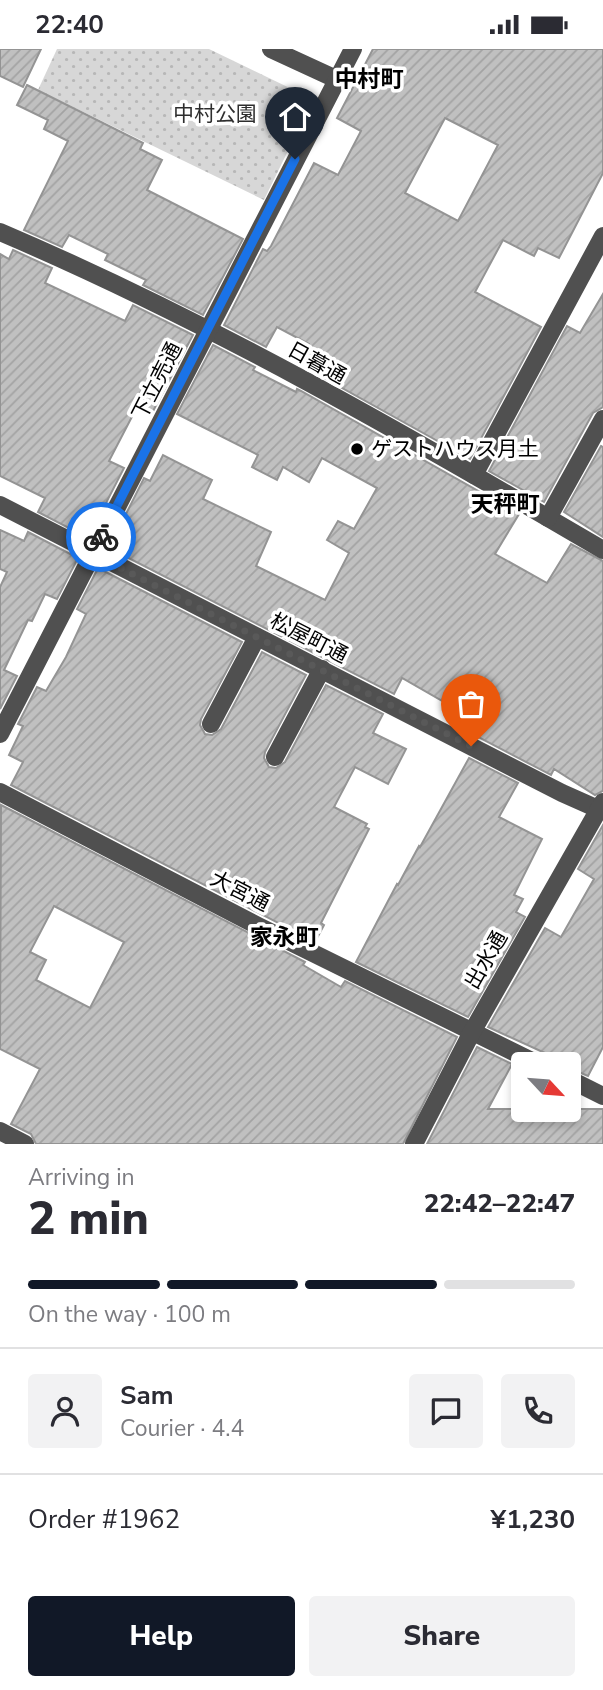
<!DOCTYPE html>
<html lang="en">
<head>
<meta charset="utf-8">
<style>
  body { margin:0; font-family:"Nunito Sans","Noto Sans JP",sans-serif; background:#f2f2f3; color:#2b2b33; height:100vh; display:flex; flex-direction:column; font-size:26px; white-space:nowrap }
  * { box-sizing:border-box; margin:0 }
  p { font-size:23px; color:#7c7c81 }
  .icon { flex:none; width:38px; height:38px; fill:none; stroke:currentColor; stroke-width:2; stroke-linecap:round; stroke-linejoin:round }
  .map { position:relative; height:1095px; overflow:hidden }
  .sheet { display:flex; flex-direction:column; background:#fff; flex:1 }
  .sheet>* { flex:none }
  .needle { width:46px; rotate:116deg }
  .buttons { position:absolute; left:511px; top:1003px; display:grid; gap:14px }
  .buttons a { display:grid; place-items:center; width:70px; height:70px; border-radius:7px; background:#fff; box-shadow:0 4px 10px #0003; font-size:35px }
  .pin { position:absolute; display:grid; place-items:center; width:60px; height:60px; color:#fff; margin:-72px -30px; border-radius:50% 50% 50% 0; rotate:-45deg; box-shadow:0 0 7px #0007 }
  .pin .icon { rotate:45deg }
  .courier { position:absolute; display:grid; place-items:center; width:70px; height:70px; margin:-35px; border:5px solid #1a73e8; border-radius:50%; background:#fff; color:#222; box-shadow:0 2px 9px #0007 }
  .head em { font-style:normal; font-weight:800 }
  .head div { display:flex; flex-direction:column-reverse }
  .head { display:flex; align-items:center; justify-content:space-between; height:119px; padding:0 28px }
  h1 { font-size:46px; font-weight:800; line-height:52px }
  .bar { display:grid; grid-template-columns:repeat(4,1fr); gap:10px 7px; align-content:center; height:84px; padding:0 28px }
  .bar i { height:9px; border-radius:5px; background:#e1e1e2 }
  .bar .current { background:#111827 }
  .bar p { grid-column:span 4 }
  .line { display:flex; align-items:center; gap:18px; padding:0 28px; border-top:2px solid #e1e1e2 }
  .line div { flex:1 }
  .round { display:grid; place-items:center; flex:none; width:74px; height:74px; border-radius:7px; background:#f2f2f3 }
  .action { display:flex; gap:14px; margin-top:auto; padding:14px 28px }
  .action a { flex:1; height:80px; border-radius:7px; background:#111827; color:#fff; font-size:28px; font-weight:800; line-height:80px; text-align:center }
  .action a+a { background:#f2f2f3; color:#2b2b33 }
  .status { display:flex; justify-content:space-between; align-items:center; height:49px; padding:0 35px; background:#fff; direction:ltr }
  .status svg { height:19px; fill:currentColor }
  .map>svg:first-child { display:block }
</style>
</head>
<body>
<div class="status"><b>22:40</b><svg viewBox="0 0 49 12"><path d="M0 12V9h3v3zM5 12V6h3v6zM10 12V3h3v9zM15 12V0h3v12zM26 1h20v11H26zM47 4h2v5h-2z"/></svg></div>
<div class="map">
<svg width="603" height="1095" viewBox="0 0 603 1095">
  <defs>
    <pattern id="green-dots" width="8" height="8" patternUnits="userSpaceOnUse" patternTransform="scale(1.75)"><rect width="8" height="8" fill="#d7d7d7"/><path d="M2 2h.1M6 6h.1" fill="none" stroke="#b7b7b7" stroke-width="1.8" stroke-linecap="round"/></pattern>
    <pattern id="building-hatch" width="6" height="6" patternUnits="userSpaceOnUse" patternTransform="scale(1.75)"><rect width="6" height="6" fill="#c0c0c0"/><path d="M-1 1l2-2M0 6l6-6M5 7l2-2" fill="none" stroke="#a3a3a3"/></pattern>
  </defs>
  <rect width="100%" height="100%" fill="#fff"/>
  <polygon fill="url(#green-dots)" points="57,0 209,0 298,43 305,67 264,151 38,41"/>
  <g fill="url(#building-hatch)" stroke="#949494" stroke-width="2" fill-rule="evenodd">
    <polygon points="0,0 41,0 23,38 0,27"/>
    <path d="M373,0h230v124l-44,85 -21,-10 -4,8 -31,-16 -28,52 66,35 -71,132 -162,-90 4,-7 -3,-18 -32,-17 -11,20 -42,-22 39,-76 4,2 4,-5 43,-83 24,12 23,-44 -24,-13zM445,69l53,27 -40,76 -53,-28z"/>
    <polygon points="27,36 143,94 140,100 162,111 147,141 243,190 203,266 143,236 146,231 105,211 108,205 69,186 62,198 24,181 68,92 44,80 48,71 17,56"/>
    <polygon points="13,201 52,219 45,234 125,272 133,256 193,286 151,366 137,358 109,412 124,419 88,489 38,463 45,449 0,427 0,205 9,210"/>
    <polygon points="603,245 603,358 593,364 544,453 489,422 567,277 580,284"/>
    <polygon points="213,296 255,318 253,321 296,343 297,340 301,342 519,465 495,505 547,534 571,495 603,512 603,742 595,746 554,720 551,726 478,688 481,684 452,668 456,660 402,629 394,645 109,499 144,429 150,432 163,406 212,431 203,450 271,483 256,517 325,551 349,504 327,491 338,472 354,480 377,439 322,409 309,433 283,418 277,431 252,418 258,406 177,365"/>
    <polygon points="601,397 603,398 603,488 564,463"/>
    <polygon points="0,481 24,492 28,483 78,509 57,550 45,545 32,572 28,571 4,621 17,627 0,660 0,538 7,523 0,520"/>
    <polygon points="98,519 242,593 201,670 200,676 205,685 212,686 221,680 262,603 306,626 265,703 264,709 269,718 276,719 285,713 326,636 383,665 373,684 406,700 388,735 355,718 334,758 367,775 365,778 369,780 321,874 324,876 315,893 11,736 23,713 9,706 23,677 18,675 37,638 46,642 66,608 86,565 77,560"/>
    <polygon points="469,709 518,734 499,768 542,790 514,846 523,850 516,863 525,868 468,968 356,913 397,835 398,836 419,797 420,798"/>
    <path d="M1,756l304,157 -2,3 38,22 4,-6 112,56 -54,107h-367l-5,-10 -20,-10 29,-55 -40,-20zM54,857l70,36 -34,66 -54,-28 10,-20 -16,-8z"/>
    <polygon points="603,776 603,998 588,1027 569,1019 569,1015 488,978 545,879 561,888 594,830 578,820"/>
    <polygon points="477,998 512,1015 488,1060 603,1060 603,1095 427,1095"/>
  </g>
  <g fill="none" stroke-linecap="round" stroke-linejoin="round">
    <g stroke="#505050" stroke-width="18">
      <polyline points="271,0 336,30"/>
      <path d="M0,183c209,89 407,203 603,318"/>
      <polyline points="474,426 603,187"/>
      <polyline points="0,456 562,744 598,760"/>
      <polyline points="548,469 603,370"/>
      <polyline points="211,675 257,588"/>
      <polyline points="0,685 353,0"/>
      <polyline points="275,708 322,620"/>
      <polyline points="0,743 258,877 538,1015"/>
      <polyline points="569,1030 603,1047"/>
      <polyline points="0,1082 25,1095"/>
      <polyline points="414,1095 472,983 603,753"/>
    </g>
  </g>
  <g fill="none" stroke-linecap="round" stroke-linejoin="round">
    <polyline stroke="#595959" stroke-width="7" stroke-dasharray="0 12.6" points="101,488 93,505 471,697"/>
    <polyline stroke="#1a73e8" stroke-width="9" points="101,488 295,110"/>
  </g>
  <circle fill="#000" stroke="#fff" stroke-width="2.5" cx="357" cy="400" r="7"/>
  <g text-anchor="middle" stroke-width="7" stroke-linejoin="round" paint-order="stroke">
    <g font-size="21" fill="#2e2e2e" stroke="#fff">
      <text x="215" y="72">中村公園</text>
    </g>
    <g font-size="21" fill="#000" stroke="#fff">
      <text transform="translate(317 314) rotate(29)" y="7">日暮通</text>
      <text transform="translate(157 332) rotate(-63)" y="7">下立売通</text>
      <text transform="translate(309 589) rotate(27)" y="7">松屋町通</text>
      <text transform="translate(240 842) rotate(27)" y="7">大宮通</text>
      <text transform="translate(486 911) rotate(-60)" y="7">出水通</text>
    </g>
    <g font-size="21" fill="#000" stroke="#fff" text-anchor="start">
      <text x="371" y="407">ゲストハウス月土</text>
    </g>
    <g font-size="23" font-weight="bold" fill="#000" stroke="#fff">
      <text x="369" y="38">中村町</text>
      <text x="505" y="463">天秤町</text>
      <text x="284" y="896">家永町</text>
    </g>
  </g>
</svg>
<div class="buttons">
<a><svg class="needle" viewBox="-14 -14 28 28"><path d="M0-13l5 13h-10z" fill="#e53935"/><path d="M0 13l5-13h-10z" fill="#7c7c81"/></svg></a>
</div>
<div class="pin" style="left:471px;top:697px;background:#ea580c"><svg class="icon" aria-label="bag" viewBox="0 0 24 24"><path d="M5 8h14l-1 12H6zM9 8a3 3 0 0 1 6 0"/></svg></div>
<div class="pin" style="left:295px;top:110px;background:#1f2937"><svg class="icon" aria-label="home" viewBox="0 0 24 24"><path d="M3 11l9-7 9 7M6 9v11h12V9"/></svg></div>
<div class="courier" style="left:101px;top:488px"><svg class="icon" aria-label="bike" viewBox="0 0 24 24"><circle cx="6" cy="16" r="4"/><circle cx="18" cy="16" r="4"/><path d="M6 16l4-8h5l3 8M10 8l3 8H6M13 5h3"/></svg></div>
</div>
<section class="sheet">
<div class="head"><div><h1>2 min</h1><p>Arriving in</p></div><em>22:42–22:47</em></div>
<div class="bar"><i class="current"></i><i class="current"></i><i class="current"></i><i></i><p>On the way · 100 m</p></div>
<div class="line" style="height:126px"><a class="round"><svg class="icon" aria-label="person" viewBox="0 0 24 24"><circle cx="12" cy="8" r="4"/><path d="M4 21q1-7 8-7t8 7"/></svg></a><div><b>Sam</b><p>Courier · 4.4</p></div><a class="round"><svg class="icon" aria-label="chat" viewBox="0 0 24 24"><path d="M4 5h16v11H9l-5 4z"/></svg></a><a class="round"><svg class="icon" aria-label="phone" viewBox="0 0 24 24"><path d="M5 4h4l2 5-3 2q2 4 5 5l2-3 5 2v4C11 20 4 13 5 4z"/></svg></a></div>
<div class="line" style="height:91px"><div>Order #1962</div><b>¥1,230</b></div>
<div class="action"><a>Help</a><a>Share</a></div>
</section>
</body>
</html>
